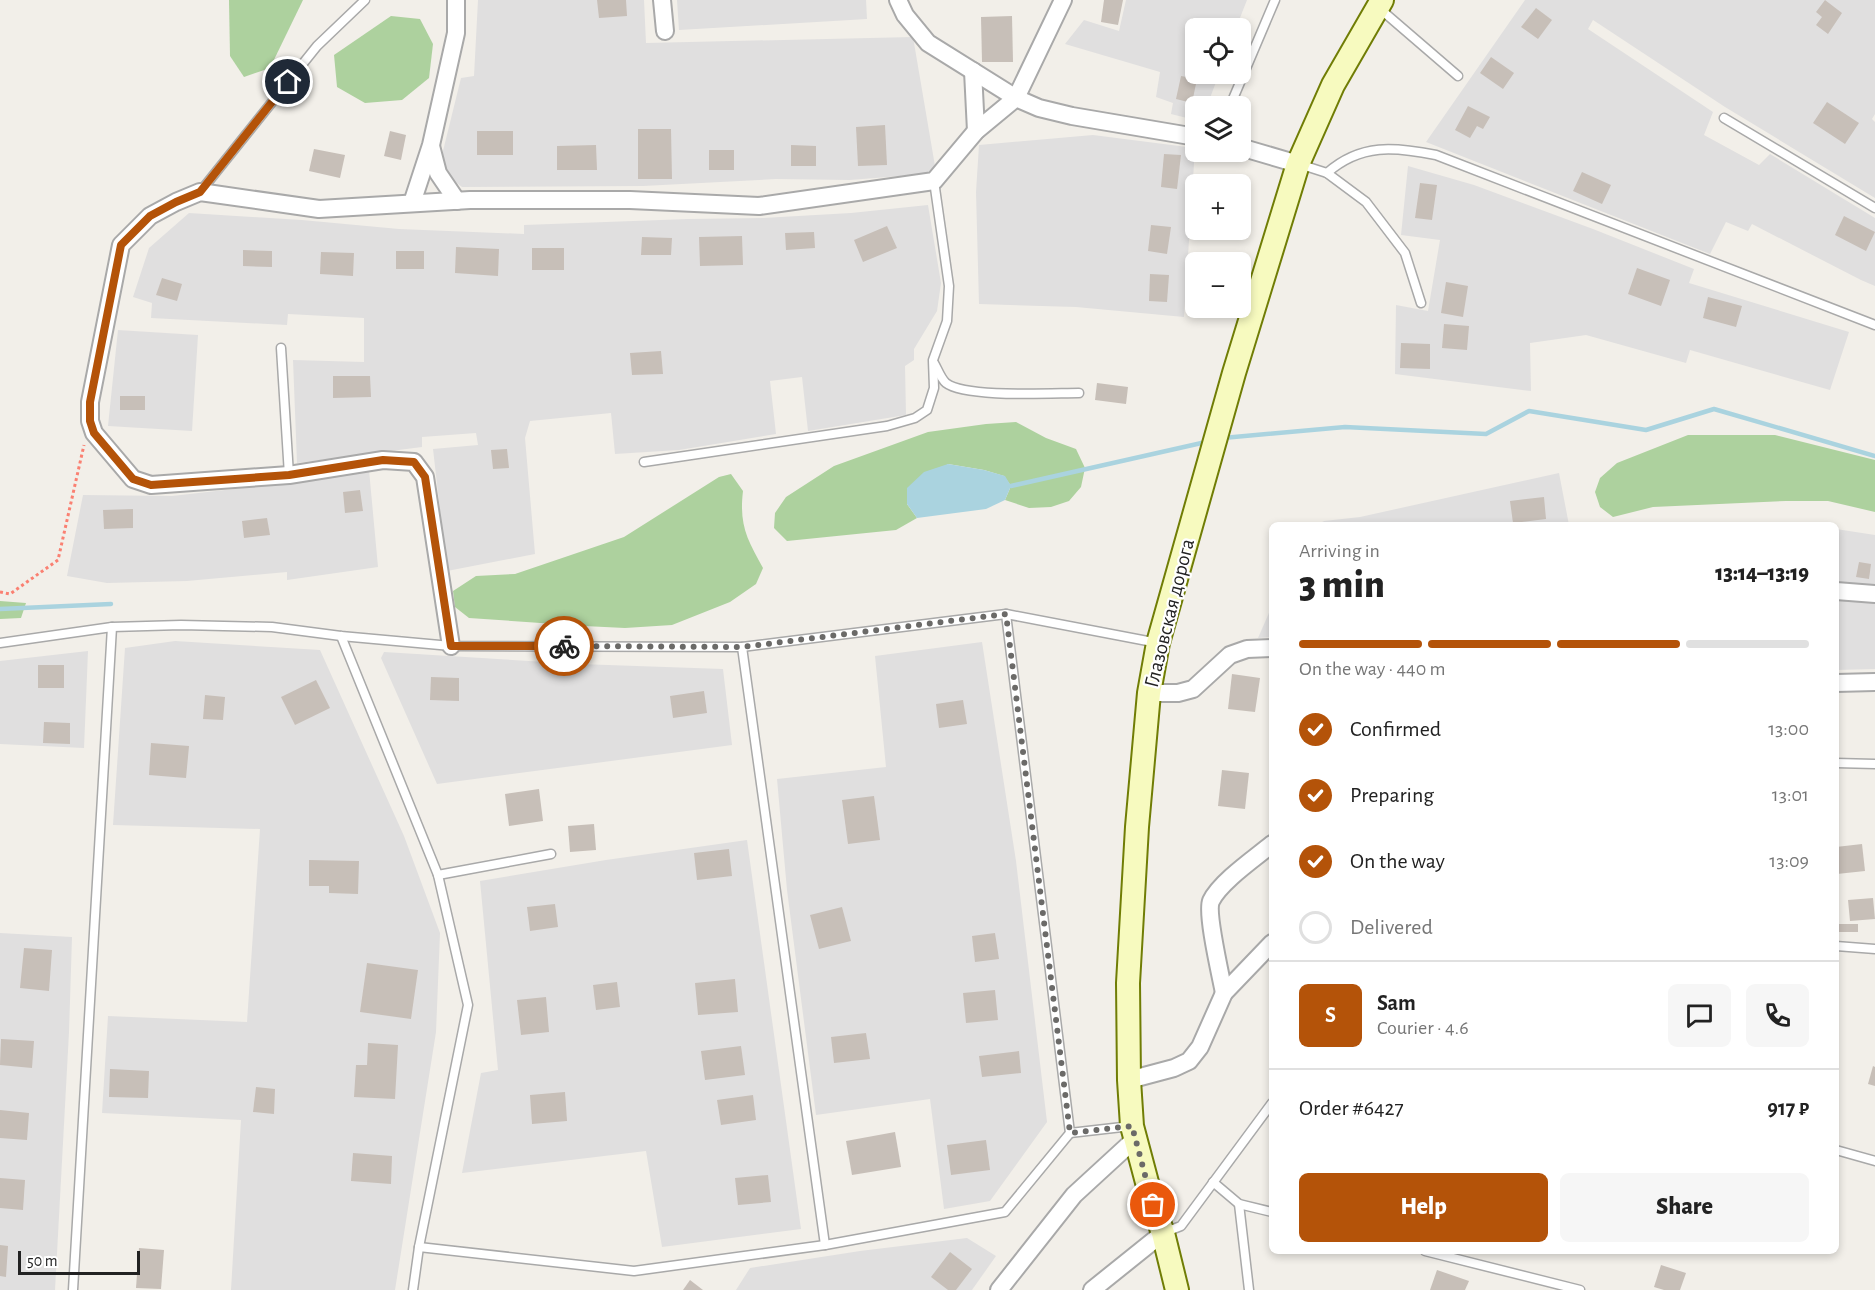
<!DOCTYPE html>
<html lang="en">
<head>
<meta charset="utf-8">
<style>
  body { margin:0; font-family:"Alegreya Sans",sans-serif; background:#f6f6f6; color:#222; height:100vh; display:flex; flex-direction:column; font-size:22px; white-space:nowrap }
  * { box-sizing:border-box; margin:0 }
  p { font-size:20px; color:#767676 }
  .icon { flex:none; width:33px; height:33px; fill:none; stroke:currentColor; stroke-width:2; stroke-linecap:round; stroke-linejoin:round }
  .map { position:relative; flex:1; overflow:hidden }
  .panel { position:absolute; left:1269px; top:522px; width:570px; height:732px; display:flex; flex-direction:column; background:#fff; border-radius:9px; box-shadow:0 3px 9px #0003 }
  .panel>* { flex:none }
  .tools { position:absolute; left:1185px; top:18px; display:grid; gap:12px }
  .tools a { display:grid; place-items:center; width:66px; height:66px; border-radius:9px; background:#fff; box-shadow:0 3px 9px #0003; font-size:30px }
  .scale { position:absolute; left:18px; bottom:15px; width:122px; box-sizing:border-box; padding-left:6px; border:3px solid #222; border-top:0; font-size:16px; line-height:21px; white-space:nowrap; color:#222; -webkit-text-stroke:4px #fff; paint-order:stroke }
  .pin { position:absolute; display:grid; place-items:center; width:51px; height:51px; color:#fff; margin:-26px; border:3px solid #fff; border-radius:50%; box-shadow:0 2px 6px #0007 }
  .courier { position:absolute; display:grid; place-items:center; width:60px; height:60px; margin:-30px; border:4px solid #b45309; border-radius:50%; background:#fff; color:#222; box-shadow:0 2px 8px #0007 }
  .head em { font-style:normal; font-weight:800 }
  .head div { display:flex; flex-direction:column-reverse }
  .head { display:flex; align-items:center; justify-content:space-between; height:102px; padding:0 30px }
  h1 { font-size:39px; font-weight:800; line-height:45px }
  .bar { display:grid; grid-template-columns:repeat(4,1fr); gap:9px 6px; align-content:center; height:72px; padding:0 30px }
  .bar i { height:8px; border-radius:4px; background:#e0e0e0 }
  .bar .on { background:#b45309 }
  .bar p { grid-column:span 4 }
  .line { display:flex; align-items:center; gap:15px; padding:0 30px; border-top:2px solid #e0e0e0 }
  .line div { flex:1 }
  .round { display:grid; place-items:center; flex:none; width:63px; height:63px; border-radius:9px; background:#f6f6f6 }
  ol { padding:0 30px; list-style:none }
  li { display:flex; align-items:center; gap:18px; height:66px }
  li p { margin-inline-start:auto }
  li .icon { padding:6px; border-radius:50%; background:#b45309; color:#fff; stroke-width:4 }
  li:last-child { color:#767676 }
  li i { width:33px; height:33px; border:3px solid #e0e0e0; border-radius:50% }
  .action { display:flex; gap:12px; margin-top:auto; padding:12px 30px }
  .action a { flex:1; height:69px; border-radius:9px; background:#b45309; color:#fff; font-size:24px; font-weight:800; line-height:69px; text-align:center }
  .action a+a { background:#f6f6f6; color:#222 }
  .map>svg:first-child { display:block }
</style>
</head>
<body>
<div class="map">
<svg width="1875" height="1290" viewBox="0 0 1875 1290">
  <rect width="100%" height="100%" fill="#f2efe9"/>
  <g fill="#e0dfdf">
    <polygon points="478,0 644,0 646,43 913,37 935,166 926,174 850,180 776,179 643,186 462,187 444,173 442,155 461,78 474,76"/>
    <polygon points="677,0 866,0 867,19 679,30"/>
    <polygon points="1126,0 1247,0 1236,28 1196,28 1196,74 1219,74 1207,106 1196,106 1195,120 1171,114 1173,103 1156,97 1160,72 1065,44 1084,20 1119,31"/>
    <polygon points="1525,0 1875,0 1875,114 1872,119 1875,122 1875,198 1725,107 1593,20 1588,29 1713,112 1704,135 1759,165 1770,154 1875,218 1875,286 1861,280 1752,224 1748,231 1726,222 1710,254 1426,142"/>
    <polygon points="1093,135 1195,148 1184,317 1076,307 979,304 976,192 979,145"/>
    <polygon points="1408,166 1474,185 1593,229 1694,269 1689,283 1849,332 1830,390 1690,350 1686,363 1586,335 1530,343 1531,391 1395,374 1396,305 1428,311 1440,240 1401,235"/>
    <polygon points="928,205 941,283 937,311 914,349 914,360 905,366 906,415 808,431 802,377 770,381 776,434 679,450 615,454 611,413 530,421 525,438 535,554 447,571 433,449 478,445 476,433 422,437 422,447 297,463 293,360 364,362 364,318 288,314 287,325 151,318 152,303 133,297 149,248 189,213 302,220 399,229 524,234 524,225 688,219 763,218 851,213"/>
    <polygon points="118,330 198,335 192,431 108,426"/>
    <polygon points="369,470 378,567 287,580 287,572 187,581 107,583 67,576 83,495 172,496 277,484"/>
    <polygon points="1559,473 1569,525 1317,525 1324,521 1360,517"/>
    <polygon points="1836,529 1875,535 1875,588 1836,587"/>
    <polygon points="1836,598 1875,601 1875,669 1836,670"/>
    <polygon points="1272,606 1272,637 1258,638"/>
    <polygon points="175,641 320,650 404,836 440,933 436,1032 395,1290 231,1290 241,1120 102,1113 108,1016 247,1022 260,829 113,825 125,648"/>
    <polygon points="982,642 1016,861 1047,1122 990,1201 944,1209 930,1099 816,1115 787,890 777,779 886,767 875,656"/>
    <polygon points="88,651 84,748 0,744 0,661"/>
    <polygon points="384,652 579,664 723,669 732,745 437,784 381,658"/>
    <polygon points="747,840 801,1229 662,1247 646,1151 462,1173 481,1073 498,1070 480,881 606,860"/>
    <polygon points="0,933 72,937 69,1032 55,1290 0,1290"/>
    <polygon points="967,1238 996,1256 972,1290 736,1290 750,1268 860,1251"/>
  </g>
  <g fill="#add19e">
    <polygon points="229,0 303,0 270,68 244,77 230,56"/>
    <polygon points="391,16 420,19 433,44 429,78 402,100 365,103 337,87 334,55"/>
    <polygon points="1016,422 1046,438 1076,449 1085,468 1081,487 1069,501 1051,507 1029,508 1005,500 1011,486 1004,476 984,470 948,464 907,504 917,518 896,530 787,541 774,528 775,513 786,497 834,466 928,432 986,424"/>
    <polygon points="1688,435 1775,435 1875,460 1875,512 1828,501 1786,501 1653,507 1613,517 1600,507 1595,492 1600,478 1617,463"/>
    <path d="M731,474l12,17c-4,34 4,48 20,77l-7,16 -26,18 -58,23 -47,3 -41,-2 -115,-8 -14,-11 -2,-16 23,-15 39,-2 109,-37 95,-60z"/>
    <polygon points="0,601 26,603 21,618 0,619"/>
  </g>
  <polygon fill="#aad3df" points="948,464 984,470 1005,476 1011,486 1005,500 986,509 917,518 907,504 907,488 924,472"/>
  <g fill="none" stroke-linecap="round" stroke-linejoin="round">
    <g stroke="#aad3df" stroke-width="4.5">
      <polyline points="1223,438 1345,427 1486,434 1529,411 1646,430 1714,409 1875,456"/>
      <polyline points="1011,486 1206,442"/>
      <polyline points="0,609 111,604"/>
    </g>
  </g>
  <g fill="#c7bfb8">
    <polygon points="597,0 626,0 627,16 599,18"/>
    <polygon points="1104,0 1123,0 1118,25 1101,22"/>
    <polygon points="1825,0 1842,13 1828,34 1816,25 1822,17 1816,12"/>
    <polygon points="1536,8 1552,20 1538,39 1521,27"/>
    <polygon points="1012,16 1013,62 982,62 981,17"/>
    <polygon points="1192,18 1210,23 1209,28 1196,28 1196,46 1185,43"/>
    <polygon points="1491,57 1514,73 1503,89 1480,73"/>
    <polygon points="1181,76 1197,79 1192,103 1176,99"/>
    <polygon points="1827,102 1859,123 1845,144 1813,123"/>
    <polygon points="1468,106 1490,117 1483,129 1477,126 1470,138 1455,130"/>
    <polygon points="885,125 887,165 858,166 856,127"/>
    <polygon points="638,129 671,129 672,179 638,179"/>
    <polygon points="390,131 406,135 401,160 384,156"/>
    <rect x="477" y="131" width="36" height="24"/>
    <polygon points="596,145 597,170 557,170 557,146"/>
    <polygon points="791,145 816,146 816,166 791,166"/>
    <polygon points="314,149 345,155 340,178 309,171"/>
    <rect x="709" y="150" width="25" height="20"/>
    <polygon points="1164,154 1181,155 1177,189 1161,187"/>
    <polygon points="1582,172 1611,185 1602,204 1573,191"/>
    <polygon points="1420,183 1437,185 1432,220 1415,218"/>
    <polygon points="1844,216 1875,232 1866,251 1835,235"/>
    <polygon points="1151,225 1171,227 1167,254 1148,251"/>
    <polygon points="887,226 897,248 863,262 854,240"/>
    <polygon points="814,232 815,248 786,250 785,233"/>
    <polygon points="742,236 743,265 700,266 699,237"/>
    <polygon points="642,237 672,238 671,255 641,255"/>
    <polygon points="456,247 499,249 498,276 455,273"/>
    <rect x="532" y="248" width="32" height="22"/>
    <polygon points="243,250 272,251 272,267 243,266"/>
    <rect x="396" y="251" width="28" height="18"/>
    <polygon points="321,252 354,253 353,276 320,274"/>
    <polygon points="1637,268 1670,280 1661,306 1628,294"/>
    <polygon points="1150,274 1169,275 1167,302 1149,301"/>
    <polygon points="162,278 182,284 177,301 156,295"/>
    <polygon points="1446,282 1468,286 1463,317 1441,313"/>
    <polygon points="1708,297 1742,306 1736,327 1703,318"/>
    <polygon points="1444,324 1469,326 1467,350 1442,348"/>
    <polygon points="1401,343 1430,344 1430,369 1400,368"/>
    <polygon points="661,351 663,374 632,375 630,353"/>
    <polygon points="333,376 370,376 371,397 333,398"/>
    <polygon points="1097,383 1128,387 1126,404 1095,400"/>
    <rect x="120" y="396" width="25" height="14"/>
    <polygon points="507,449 509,468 493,469 491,450"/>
    <polygon points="360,490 363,511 345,513 343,492"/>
    <polygon points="1544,497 1546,519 1513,523 1510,501"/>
    <polygon points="133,509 133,528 104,529 103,510"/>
    <polygon points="267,518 270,535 244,538 242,521"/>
    <polygon points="1859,562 1871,564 1869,579 1856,577"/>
    <rect x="38" y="665" width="26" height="23"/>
    <polygon points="1232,674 1260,678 1255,712 1228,709"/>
    <polygon points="431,677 459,678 459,701 430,700"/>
    <polygon points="316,680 330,708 295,725 281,697"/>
    <polygon points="704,691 707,713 673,718 670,696"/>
    <polygon points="205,695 225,697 223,720 203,719"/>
    <polygon points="963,700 967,724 939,728 936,704"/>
    <polygon points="44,722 70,723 70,744 43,743"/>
    <polygon points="151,743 189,746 186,778 149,775"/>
    <polygon points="1222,770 1249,773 1245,809 1218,806"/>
    <polygon points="539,789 543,821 509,826 505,794"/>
    <polygon points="874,796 880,840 848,844 842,800"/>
    <polygon points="594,824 596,850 570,852 568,826"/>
    <polygon points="1862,844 1865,871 1837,874 1836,847"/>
    <polygon points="729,849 732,876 697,880 694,853"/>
    <polygon points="309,860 359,861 358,894 329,893 329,886 309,886"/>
    <polygon points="1873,898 1875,919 1850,921 1848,900"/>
    <polygon points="555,904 558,927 530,931 527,907"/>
    <polygon points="842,907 851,941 819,949 810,915"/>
    <rect x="1839" y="924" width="19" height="8"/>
    <polygon points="995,933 999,959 975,962 972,936"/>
    <polygon points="24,948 52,950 49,991 20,988"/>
    <polygon points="367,963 418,970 411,1019 360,1012"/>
    <polygon points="735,979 738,1012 698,1015 695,983"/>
    <polygon points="617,982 620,1007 596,1010 593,985"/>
    <polygon points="995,990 998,1020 966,1023 963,993"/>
    <polygon points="546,997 549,1032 521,1035 517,1000"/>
    <polygon points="866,1033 870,1059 834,1063 831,1037"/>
    <polygon points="1,1039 34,1041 32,1068 0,1065"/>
    <polygon points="368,1043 398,1045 395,1099 354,1097 356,1065 367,1065"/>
    <polygon points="741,1046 745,1075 705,1080 701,1051"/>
    <polygon points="1019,1051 1021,1073 982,1077 979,1056"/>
    <polygon points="1873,1066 1875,1067 1875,1086 1868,1084"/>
    <polygon points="110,1069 149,1071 148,1098 109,1097"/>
    <polygon points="256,1087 275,1089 274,1114 253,1112"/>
    <polygon points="565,1092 567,1121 532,1124 530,1095"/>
    <polygon points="753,1095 756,1120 721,1125 717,1100"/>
    <polygon points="0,1110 29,1113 27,1140 0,1138"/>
    <polygon points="895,1132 901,1167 852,1175 846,1141"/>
    <polygon points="986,1140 990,1170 951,1175 947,1145"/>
    <polygon points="353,1153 392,1156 391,1184 351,1181"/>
    <polygon points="768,1175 771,1202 738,1205 735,1178"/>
    <polygon points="0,1178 25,1180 23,1210 0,1208"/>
    <polygon points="0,1245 8,1246 6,1277 0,1276"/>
    <polygon points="139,1248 164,1250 161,1289 136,1288"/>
    <polygon points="950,1252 972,1269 956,1290 948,1290 931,1277"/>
    <polygon points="1661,1265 1686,1273 1680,1290 1664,1290 1654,1287"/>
    <polygon points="1437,1270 1469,1281 1465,1290 1430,1290"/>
    <polygon points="690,1280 703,1290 683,1290"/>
  </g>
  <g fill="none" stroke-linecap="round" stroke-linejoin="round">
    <g stroke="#a9a9a9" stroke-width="11">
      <g id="lane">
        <polyline points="1379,8 1458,76"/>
        <polyline points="1230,106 1275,0"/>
        <polyline points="1724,118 1875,208"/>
        <polyline points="1299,164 1327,173 1366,202 1405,253 1421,303"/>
        <path d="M1327,173c34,-30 68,-26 109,-18l439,170"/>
        <polyline points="200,192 317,46 365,0"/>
        <polyline points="281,348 289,475"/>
        <path d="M934,363c3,5 7,16 12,20 19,15 106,10 133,10"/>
        <polyline points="644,462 887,426 915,418 927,410 934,388 933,360 947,321 949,286 934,181"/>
        <polyline points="112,627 181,625 272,627 341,636 451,646 742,647 1006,614 1158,643"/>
        <polyline points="341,636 438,875 468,1005 419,1247 413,1290"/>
        <polyline points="0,643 112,627 73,1290"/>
        <polyline points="742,647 825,1245"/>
        <polyline points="1836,763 1875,764"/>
        <polyline points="438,875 551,854"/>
        <polyline points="1836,946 1875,949"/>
        <polyline points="1070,1133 1131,1126"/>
        <polyline points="1836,1150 1875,1161"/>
        <polyline points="1213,1182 1239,1204 1272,1212"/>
        <polyline points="1239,1204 1249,1290"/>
        <polyline points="1163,1233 1181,1226 1272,1103"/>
        <polyline points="419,1247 634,1271 825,1245 1005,1212 1070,1133 1006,614"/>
        <polyline points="1425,1251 1580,1290"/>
      </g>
    </g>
    <g stroke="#a9a9a9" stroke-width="20">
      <g id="street">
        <polyline points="662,0 665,31"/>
        <polyline points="898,0 905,15 928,43 1016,98 1039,108 1072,116 1196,137"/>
        <polyline points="973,71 976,131"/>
        <polyline points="431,146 438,173 457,201"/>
        <polyline points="1240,147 1298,164"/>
        <polyline points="412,203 431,145 456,33 456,0"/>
        <polyline points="1836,591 1875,594"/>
        <polyline points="451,646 425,477 414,462 383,460 289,475 151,485 133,479 94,433 90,421 90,402 121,245 150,216 176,202 200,192 319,209 470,200 630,200 759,206 934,181 976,131 1016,98 1063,0"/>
        <polyline points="1836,683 1875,682"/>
        <polyline points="1149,693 1178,693 1193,689 1230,655 1247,649 1272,648"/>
        <path d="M1224,993c-3,-16 -18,-80 -13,-92 9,-19 44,-43 61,-57"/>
        <polyline points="1129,1080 1174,1068 1189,1061 1200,1047 1224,993 1272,943"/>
        <polyline points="999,1290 1074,1195 1135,1139"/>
        <polyline points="1092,1290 1163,1233"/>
      </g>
    </g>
    <g stroke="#707d05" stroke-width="26">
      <polyline id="secondary" points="1177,1290 1163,1233 1153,1205 1132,1126 1129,1080 1128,983 1137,827 1149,693 1158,643 1234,373 1298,164 1333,85 1382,0"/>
    </g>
    <polyline stroke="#fa8072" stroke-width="3" stroke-dasharray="3 3" stroke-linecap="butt" points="0,592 10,594 58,560 84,445"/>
    <use href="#lane" stroke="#fff" stroke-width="8"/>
    <use href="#street" stroke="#fff" stroke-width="16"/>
    <use href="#secondary" stroke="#f7fabf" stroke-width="22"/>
  </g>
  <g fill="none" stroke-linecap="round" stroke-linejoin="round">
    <polyline stroke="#6b6a68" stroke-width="6" stroke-dasharray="0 10.8" points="564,646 742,647 1006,614 1070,1133 1132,1126 1153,1205"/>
    <polyline stroke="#b45309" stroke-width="8" points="288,82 200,192 176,202 150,216 121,245 90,402 90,421 94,433 133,479 151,485 289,475 383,460 414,462 425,477 451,646 564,646"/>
  </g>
  <g text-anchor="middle" stroke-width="4.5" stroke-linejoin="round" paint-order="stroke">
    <g font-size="21" fill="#222" stroke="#fff">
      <text transform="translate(1169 613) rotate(-76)" y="7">Глазовская дорога</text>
    </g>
  </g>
</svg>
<div class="tools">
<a><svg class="icon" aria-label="locate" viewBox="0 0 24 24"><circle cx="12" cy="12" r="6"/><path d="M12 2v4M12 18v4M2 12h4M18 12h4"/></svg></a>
<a><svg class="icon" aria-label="layers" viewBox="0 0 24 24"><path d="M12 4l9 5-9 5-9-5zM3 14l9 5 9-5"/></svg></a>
<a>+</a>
<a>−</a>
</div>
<div class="scale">50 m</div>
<div class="pin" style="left:1153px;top:1205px;background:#ea580c"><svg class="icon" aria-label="bag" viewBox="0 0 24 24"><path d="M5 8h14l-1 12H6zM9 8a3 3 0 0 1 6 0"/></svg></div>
<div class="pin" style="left:288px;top:82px;background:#1f2937"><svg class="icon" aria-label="home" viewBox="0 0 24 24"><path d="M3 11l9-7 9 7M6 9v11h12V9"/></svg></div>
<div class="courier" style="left:564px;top:646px"><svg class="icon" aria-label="bike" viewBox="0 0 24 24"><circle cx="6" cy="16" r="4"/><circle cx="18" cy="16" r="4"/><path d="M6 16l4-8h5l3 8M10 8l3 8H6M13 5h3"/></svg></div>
<section class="panel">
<div class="head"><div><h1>3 min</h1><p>Arriving in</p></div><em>13:14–13:19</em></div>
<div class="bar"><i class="on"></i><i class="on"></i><i class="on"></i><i></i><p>On the way · 440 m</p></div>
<ol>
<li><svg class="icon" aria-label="check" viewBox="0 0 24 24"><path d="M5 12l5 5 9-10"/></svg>Confirmed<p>13:00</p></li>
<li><svg class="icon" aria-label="check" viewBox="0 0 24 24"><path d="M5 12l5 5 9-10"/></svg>Preparing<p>13:01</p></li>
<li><svg class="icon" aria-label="check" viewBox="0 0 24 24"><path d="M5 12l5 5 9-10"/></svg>On the way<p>13:09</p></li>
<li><i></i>Delivered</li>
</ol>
<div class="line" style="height:108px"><b class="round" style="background:#b45309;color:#fff">S</b><div><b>Sam</b><p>Courier · 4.6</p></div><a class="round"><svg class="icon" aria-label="chat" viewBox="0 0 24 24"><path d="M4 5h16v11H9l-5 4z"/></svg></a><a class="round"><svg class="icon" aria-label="phone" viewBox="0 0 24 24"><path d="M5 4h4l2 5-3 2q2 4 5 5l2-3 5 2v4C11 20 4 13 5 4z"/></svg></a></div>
<div class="line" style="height:78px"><div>Order #6427</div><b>917 ₽</b></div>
<div class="action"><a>Help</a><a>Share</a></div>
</section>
</div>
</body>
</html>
